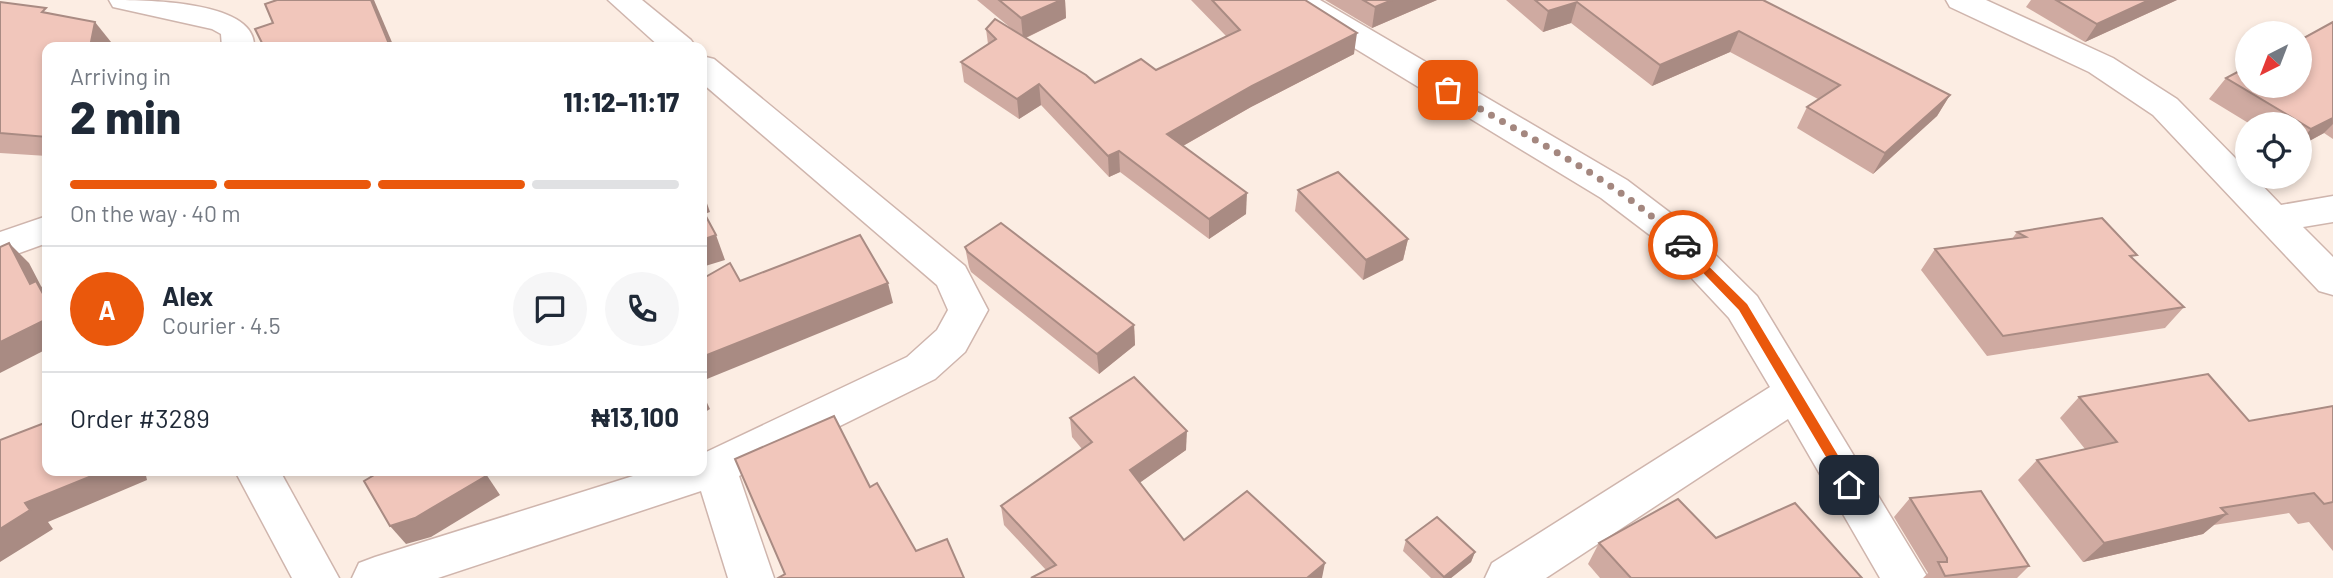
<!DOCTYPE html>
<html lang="en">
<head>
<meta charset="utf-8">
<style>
  body { margin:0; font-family:Barlow,sans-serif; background:#f6f6f7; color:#1f2937; height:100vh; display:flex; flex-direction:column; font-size:26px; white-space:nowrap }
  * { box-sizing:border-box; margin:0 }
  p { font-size:23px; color:#747a83 }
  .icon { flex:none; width:38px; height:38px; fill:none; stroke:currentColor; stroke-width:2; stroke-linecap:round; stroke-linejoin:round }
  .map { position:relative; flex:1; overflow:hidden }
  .drawer { position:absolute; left:42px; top:42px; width:665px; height:434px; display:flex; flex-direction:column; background:#fff; border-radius:14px; box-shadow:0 4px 10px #0003 }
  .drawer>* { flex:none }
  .needle { width:46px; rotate:222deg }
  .tools { position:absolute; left:2235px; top:21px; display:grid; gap:14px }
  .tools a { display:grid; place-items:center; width:77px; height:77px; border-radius:50%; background:#fff; box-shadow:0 4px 10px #0003; font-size:35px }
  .pin { position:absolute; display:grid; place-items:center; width:60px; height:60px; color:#fff; margin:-30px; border-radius:14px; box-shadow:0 4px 10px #0006 }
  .courier { position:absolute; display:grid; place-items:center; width:70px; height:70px; margin:-35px; border:5px solid #ea580c; border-radius:50%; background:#fff; color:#222; box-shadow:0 2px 9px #0007 }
  .headline em { font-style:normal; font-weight:800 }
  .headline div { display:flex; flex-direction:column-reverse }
  .headline { display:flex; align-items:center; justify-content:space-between; height:119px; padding:0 28px }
  h1 { font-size:46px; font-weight:800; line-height:52px }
  .bar { display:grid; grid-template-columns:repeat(4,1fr); gap:10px 7px; align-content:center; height:84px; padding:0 28px }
  .bar i { height:9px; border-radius:5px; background:#e0e1e3 }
  .bar .current { background:#ea580c }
  .bar p { grid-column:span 4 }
  .line { display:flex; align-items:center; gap:18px; padding:0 28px; border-top:2px solid #e0e1e3 }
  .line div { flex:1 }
  .round { display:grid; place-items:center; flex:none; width:74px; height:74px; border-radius:37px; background:#f6f6f7 }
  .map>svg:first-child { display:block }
</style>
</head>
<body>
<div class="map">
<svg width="2333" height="578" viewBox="0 0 2333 578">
  <rect width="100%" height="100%" fill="#fcede3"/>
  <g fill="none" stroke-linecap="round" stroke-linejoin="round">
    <g stroke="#cfb5ad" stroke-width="3">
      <g id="minor">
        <path d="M109,0c34,0 148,0 145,47h-32l-1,-13 -9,-5 -99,-22z"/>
        <polygon points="608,0 642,0 691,40 696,47 660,47"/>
        <polygon points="1283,0 1320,0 1627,180 1681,221 1757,296 1928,578 1880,578 1788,419 1546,578 1485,578 1492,563 1770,387 1729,318 1655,239 1601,198 1287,7"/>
        <polygon points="1946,0 1986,0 2113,58 2177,99 2247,170 2247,177 2254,177 2281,205 2333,196 2333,222 2303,227 2333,257 2333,295 2319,291 2153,115 2089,72 1950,7"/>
        <polygon points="702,56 714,59 965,266 988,310 965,352 935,379 739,476 774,578 728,578 701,491 438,578 352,578 359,563 375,557 649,471 702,471 702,454 907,357 937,330 948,310 937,285 702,83"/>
        <polygon points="47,216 47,243 0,260 0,232"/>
        <polygon points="235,471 280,471 339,578 292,578"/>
      </g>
    </g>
    <use href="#minor" fill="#fff" fill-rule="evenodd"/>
  </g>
  <g fill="#cfaaa1">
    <polygon points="977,0 1065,0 1066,18 1026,38 1095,83 1156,70 1226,36 1191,0 1305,0 1354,54 1251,107 1183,146 1246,214 1209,239 1120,172 1109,177 1041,105 1019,119 964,82 961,62 988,44 986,29 1012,29"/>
    <polygon points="1325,0 1437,0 1372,28"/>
    <polygon points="1506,0 1763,0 1950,95 1937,116 1873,174 1797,128 1807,107 1818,99 1730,52 1652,86 1571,23 1543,32"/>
    <polygon points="2031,0 2177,0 2085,42 2026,7"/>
    <polygon points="0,2 50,13 111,42 110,47 47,47 47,156 0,153"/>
    <polygon points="2333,22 2333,139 2324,133 2300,146 2300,124 2250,124 2209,99 2226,78"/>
    <polygon points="1298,190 1408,239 1403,260 1363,280 1295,211"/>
    <polygon points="2017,232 2134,259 2184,307 2165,328 1987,356 1921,270 1935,249 2012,239"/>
    <polygon points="965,247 1134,325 1135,345 1099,374 971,272 969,267"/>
    <polygon points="2079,397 2249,421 2333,406 2333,551 2309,522 2298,524 2289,513 2214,525 2203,534 2083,562 2018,480 2037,460 2085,449 2060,418"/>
    <polygon points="1070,418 1186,450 1140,482 1184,540 1325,563 1046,570 1004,525 1001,506 1082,449 1072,437"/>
    <polygon points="1910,498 2029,566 2017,578 1923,578 1928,573 1894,517"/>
    <polygon points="1716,538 1862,578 1600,578 1588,564 1599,543"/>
    <polygon points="1406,540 1475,552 1471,562 1451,578 1431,578 1403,551"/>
  </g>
  <g fill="#a98b83">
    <polygon points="371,0 374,0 394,47 391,47"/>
    <polygon points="1061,0 1065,0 1066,18 1023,39 1021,18"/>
    <polygon points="1392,0 1437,0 1372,28 1375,7"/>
    <polygon points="2149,0 2177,0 2085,42 2097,24"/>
    <polygon points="1577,2 1571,23 1543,32 1548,11"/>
    <polygon points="95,22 111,42 110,47 90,47"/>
    <polygon points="1739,31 1730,52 1652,86 1660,65"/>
    <polygon points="1357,33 1354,54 1251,107 1167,155 1167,134 1252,86"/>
    <polygon points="1039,84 1041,105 1019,119 1017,99"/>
    <polygon points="1950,95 1937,116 1873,174 1885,153"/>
    <polygon points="2333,118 2333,124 2324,133 2300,146 2300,141 2311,129"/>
    <polygon points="1119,151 1120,172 1109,177 1108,156"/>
    <polygon points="702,189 710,212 702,215"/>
    <polygon points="1247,193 1246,214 1209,239 1209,219"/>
    <polygon points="716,235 725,260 702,267 702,240"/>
    <polygon points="1408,239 1403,260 1363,280 1366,260"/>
    <polygon points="9,243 29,263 41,286 47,293 47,301 30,284"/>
    <polygon points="888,283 893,303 702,381 702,357"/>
    <polygon points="47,319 47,349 0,373 0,342"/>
    <polygon points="1134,325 1135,345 1099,374 1097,354"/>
    <polygon points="702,392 710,409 702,414"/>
    <polygon points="1187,431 1186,450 1131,489 1130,470"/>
    <polygon points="104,471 145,471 147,480 48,522 53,529 0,562 0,529 25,503"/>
    <polygon points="483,471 484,471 500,495 431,537 406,544 390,526"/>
    <polygon points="2227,514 2203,534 2083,562 2104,543"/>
    <polygon points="1475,552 1471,562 1451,578 1443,578"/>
    <polygon points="1325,563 1322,578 1307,578"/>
  </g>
  <g fill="#f1c6bb" stroke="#a98b83" stroke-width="2">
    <polygon points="277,0 371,0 389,44 392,47 264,47 255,29 273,23 265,4"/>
    <polygon points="999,0 1061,0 1021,18"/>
    <polygon points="1212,0 1305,0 1357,33 1252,86 1167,134 1247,193 1209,219 1119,151 1108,156 1039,84 1017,99 961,62 996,39 986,29 995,19 1086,75 1095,83 1141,59 1156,70 1240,30"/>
    <polygon points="1363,0 1392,0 1375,7"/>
    <polygon points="1535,0 1763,0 1950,95 1885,153 1807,107 1840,85 1739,31 1660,65 1577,2 1548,11"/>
    <polygon points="2056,0 2149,0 2097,24"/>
    <polygon points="0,2 46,8 42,12 95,22 90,47 63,46 61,47 47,47 47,137 0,133"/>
    <polygon points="2333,22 2333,118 2311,129 2226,78 2247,67 2247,86 2300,86 2300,40"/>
    <polygon points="1338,172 1408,239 1366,260 1298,190"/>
    <polygon points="702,209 716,235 702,240"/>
    <polygon points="2102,218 2137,255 2130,256 2184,307 2003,336 1935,249 2026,237 2017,232"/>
    <polygon points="1001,223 1134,325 1097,354 968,252 965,247"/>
    <polygon points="860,235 888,283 702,357 702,279 730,263 740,281"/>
    <polygon points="9,243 30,284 36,281 47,301 47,319 0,342 0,247"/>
    <polygon points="2208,374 2249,421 2333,406 2333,502 2324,504 2314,493 2221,508 2227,514 2104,543 2037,460 2117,442 2079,397"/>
    <polygon points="1134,377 1187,431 1130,470 1184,540 1247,491 1325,563 1307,578 1031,578 1056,565 1001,506 1092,442 1070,418"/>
    <polygon points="834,416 870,487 877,483 916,551 947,539 964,578 778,578 785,574 735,459"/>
    <polygon points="47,422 47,471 104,471 25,503 30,510 0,529 0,440"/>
    <polygon points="381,471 483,471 486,476 415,518 390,526 364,481"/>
    <polygon points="1981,491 2029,566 1945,576 1938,562 1947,562 1947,558 1910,498"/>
    <polygon points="1678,499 1716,538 1795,503 1862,578 1631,578 1599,543"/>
    <polygon points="1437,517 1475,552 1444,577 1406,540"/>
  </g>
  <polygon fill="#ea580c" points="1683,241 1747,304 1854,482 1854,489 1845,489 1739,310 1679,248 1679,242"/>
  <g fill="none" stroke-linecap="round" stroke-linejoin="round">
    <path stroke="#a4877f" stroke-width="7" stroke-dasharray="0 12.6" d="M1448,90c76,46 173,91 235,155"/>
  </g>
</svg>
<div class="tools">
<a><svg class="needle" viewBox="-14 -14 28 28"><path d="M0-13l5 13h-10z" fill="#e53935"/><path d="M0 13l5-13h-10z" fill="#747a83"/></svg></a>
<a><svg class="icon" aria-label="locate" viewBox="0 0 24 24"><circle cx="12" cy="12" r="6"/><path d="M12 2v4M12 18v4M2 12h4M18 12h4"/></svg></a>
</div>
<div class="pin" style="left:1448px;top:90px;background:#ea580c"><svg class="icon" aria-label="bag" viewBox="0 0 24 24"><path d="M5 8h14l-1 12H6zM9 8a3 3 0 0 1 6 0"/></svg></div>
<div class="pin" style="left:1849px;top:485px;background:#1f2937"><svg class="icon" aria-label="home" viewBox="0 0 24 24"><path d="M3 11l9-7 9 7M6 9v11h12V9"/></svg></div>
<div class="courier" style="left:1683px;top:245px"><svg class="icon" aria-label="car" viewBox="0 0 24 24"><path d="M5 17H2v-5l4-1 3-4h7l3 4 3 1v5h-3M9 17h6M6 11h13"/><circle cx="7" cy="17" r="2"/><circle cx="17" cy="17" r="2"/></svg></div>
<section class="drawer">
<div class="headline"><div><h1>2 min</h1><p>Arriving in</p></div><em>11:12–11:17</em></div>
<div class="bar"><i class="current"></i><i class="current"></i><i class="current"></i><i></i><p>On the way · 40 m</p></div>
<div class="line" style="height:126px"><b class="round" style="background:#ea580c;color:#fff">A</b><div><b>Alex</b><p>Courier · 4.5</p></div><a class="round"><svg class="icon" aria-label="chat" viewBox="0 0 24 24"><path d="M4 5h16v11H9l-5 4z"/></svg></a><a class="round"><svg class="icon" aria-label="phone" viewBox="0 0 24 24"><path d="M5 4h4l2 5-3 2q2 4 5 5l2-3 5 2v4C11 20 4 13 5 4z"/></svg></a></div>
<div class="line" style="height:91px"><div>Order #3289</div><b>₦13,100</b></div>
</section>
</div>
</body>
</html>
